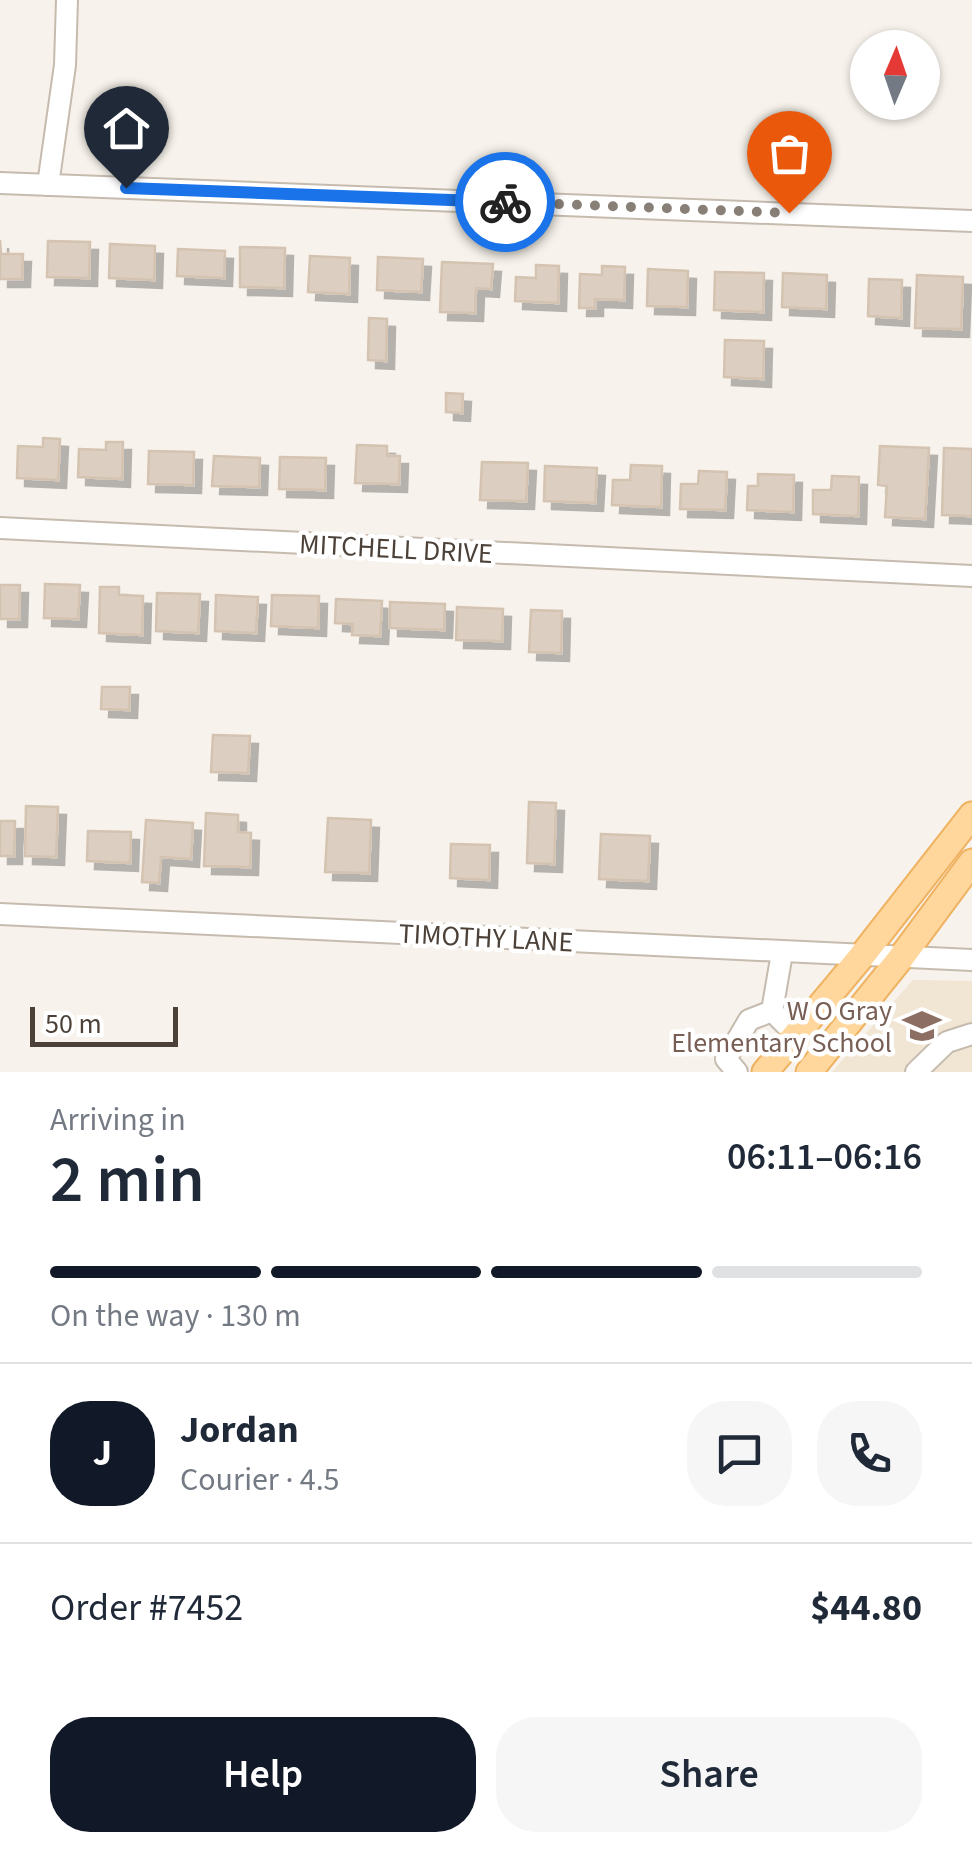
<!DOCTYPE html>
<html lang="en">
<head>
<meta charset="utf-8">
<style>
  body { margin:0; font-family:"Source Sans 3",sans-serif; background:#f6f6f7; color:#1f2937; height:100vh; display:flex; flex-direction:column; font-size:38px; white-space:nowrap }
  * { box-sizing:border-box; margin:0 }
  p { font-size:32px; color:#747a83 }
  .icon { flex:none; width:55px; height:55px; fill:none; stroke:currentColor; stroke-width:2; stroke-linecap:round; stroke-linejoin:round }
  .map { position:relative; height:1072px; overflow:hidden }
  .details { display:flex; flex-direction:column; background:#fff; flex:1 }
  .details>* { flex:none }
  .needle { width:65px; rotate:2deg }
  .controls { position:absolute; left:850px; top:30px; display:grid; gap:20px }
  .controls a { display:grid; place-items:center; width:90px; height:90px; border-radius:50%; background:#fff; box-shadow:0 2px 8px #0004; font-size:50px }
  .scale { position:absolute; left:30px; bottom:25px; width:148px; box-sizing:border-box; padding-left:10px; border:5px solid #4c4138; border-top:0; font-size:28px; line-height:35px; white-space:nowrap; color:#4c4138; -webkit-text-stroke:8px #fff; paint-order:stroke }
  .pin { position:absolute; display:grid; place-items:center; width:85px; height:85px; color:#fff; margin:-102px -42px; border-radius:50% 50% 50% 0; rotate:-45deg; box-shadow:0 0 10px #0007 }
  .pin .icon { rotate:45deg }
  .courier { position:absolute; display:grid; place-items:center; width:100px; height:100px; margin:-50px; border:8px solid #1a73e8; border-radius:50%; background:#fff; color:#222; box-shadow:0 2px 12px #0007 }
  .overview em { font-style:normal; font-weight:600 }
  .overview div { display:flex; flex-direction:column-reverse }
  .overview { display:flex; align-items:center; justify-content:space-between; height:170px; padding:0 50px }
  h1 { font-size:65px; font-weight:600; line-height:75px }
  .bar { display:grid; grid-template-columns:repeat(4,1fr); gap:15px 10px; align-content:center; height:120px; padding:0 50px }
  .bar i { height:12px; border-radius:8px; background:#e0e1e3 }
  .bar .active { background:#111827 }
  .bar p { grid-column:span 4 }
  .line { display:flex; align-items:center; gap:25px; padding:0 50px; border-top:2px solid #e0e1e3 }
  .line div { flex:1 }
  .round { display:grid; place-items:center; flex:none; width:105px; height:105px; border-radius:40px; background:#f6f6f7 }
  .cta { display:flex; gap:20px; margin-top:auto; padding:20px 50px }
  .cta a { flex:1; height:115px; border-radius:40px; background:#111827; color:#fff; font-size:40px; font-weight:600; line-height:115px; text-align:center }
  .cta a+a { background:#f6f6f7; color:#1f2937 }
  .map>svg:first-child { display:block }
</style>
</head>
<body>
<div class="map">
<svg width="972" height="1072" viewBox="0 0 972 1072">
  <defs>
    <filter id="shadow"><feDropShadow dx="8" dy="8" stdDeviation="0" flood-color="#0004"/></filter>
  </defs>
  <rect width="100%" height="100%" fill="#f7f2eb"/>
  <polygon fill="#f1e5d4" points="913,980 972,981 972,1072 832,1072"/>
  <g fill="#dccfc2" stroke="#d5c3b2" stroke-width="2.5" filter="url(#shadow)">
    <polygon points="0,240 1,254 23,254 22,279 0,279"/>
    <polygon points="48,241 90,242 89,278 47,277"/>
    <polygon points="110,244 155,246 154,280 109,278"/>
    <polygon points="240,247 285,248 284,288 240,287"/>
    <polygon points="178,249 225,251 224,278 177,276"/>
    <polygon points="310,256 350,258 349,294 308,292"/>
    <polygon points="378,257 423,259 421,292 377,290"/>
    <polygon points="442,262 493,264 491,289 476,288 475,313 440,312"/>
    <polygon points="536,265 559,266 558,303 515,301 516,277 536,278"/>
    <polygon points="602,266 625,267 624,300 595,299 595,308 579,308 580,274 602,275"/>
    <polygon points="648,269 688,271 687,307 647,306"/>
    <polygon points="715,272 764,273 763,312 714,310"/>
    <polygon points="783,273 827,275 826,309 782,307"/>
    <polygon points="917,275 963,277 961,329 915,328"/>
    <polygon points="869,279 902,280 901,318 868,316"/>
    <polygon points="369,318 387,319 386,361 368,360"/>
    <polygon points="725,340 764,341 763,379 724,377"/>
    <polygon points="446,393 463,394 462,413 446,412"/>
    <polygon points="43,438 60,439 58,480 17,478 18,446 43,447"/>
    <polygon points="106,442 123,442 122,479 78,477 79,449 106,450"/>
    <polygon points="357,445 387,446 387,456 400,456 399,484 355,483"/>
    <polygon points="880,446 929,448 925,519 885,517 887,486 878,485"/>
    <polygon points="944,448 972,449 972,516 942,515"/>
    <polygon points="149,451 194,452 193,485 148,484"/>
    <polygon points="214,456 260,458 259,487 212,486"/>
    <polygon points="280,457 326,458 325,490 279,489"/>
    <polygon points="482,462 528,463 526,501 480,500"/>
    <polygon points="631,465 662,466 661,507 612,505 613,480 630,480"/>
    <polygon points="545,466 597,468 595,503 544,501"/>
    <polygon points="699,471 727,472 725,510 680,509 681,484 698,484"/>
    <polygon points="758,474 794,475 793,512 747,510 748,486 758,486"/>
    <polygon points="832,476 859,477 858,516 813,514 813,490 831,490"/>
    <polygon points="45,584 80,585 78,619 44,618"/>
    <polygon points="0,585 20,585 19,619 0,619"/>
    <polygon points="100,587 119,587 119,595 143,596 142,635 99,633"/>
    <polygon points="157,593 200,594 198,633 156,631"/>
    <polygon points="216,595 258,597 256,633 215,631"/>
    <polygon points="272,595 319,596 318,628 271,626"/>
    <polygon points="336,599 382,601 380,636 352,635 353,624 335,623"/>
    <polygon points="390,602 445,604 444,630 390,628"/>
    <polygon points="457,607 503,609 502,641 456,640"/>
    <polygon points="531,610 562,611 561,653 529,652"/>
    <polygon points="102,687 130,687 129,710 101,709"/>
    <polygon points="213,735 250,736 248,773 211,772"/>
    <polygon points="529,802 556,803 554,864 527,863"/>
    <polygon points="26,806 58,807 56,857 25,856"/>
    <polygon points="206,813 238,815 238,832 251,833 250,867 204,866"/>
    <polygon points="328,818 371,820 369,873 325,872"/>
    <polygon points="146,820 193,823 191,859 161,857 159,883 142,882"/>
    <polygon points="0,821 15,821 14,856 0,856"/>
    <polygon points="88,831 131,832 130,863 87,861"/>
    <polygon points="601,834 650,836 648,881 599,879"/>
    <polygon points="451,844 490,845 489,880 450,878"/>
  </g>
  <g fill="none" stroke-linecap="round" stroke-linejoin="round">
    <g stroke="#c6bbaf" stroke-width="24">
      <g id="minor">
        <polyline points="0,183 972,221"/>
        <polyline points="48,185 65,65 67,0"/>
        <polyline points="0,528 972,576"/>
        <polyline points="0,914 972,960"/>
        <polyline points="772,1011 782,953"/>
        <polyline points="737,1072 726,1059 749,1020 772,1011 796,1035"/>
        <polyline points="916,1072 947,1042 972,1034"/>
      </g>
    </g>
    <g stroke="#efb261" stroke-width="29">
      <g id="major">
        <polyline points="765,1072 861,957 972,815"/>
        <polyline points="809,1072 900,959 972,862"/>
      </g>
    </g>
    <use href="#minor" stroke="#fff" stroke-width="20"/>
    <use href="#major" stroke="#ffd69b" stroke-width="25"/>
  </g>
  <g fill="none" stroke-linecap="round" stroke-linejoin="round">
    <polyline stroke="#887f77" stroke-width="10" stroke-dasharray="0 18" points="505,202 789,213"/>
    <polyline stroke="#1a73e8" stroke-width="12" points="126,188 505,202"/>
  </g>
  <defs>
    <g id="school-bare" transform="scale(3)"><path d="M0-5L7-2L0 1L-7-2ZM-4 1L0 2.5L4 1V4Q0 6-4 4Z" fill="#8d6e63" stroke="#fff" stroke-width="2.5" paint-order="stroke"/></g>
  </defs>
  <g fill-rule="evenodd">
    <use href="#school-bare" x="922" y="1026"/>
  </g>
  <g text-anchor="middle" stroke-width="9" stroke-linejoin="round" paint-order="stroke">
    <g font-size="28" fill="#4c4138" stroke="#fff">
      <text transform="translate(396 548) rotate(3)" y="10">MITCHELL DRIVE</text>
      <text transform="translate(486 937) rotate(3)" y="10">TIMOTHY LANE</text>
    </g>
    <g font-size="28" fill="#785e54" stroke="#fff" text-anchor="end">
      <text x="892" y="1020">W O Gray<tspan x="892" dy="32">Elementary School</tspan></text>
    </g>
  </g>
</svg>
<div class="controls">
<a><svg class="needle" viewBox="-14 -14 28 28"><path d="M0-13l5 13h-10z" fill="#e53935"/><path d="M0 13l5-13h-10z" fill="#747a83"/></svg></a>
</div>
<div class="scale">50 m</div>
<div class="pin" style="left:789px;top:213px;background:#ea580c"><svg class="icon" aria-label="bag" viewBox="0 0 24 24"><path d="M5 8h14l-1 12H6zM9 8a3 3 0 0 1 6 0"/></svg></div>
<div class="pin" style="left:126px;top:188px;background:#1f2937"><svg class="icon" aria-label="home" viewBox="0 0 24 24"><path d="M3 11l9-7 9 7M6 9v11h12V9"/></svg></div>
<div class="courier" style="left:505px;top:202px"><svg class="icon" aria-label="bike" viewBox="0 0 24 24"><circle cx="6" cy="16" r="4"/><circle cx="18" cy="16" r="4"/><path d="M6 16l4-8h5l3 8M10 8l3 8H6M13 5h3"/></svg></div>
</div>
<section class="details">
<div class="overview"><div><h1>2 min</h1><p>Arriving in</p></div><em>06:11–06:16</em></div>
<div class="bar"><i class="active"></i><i class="active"></i><i class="active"></i><i></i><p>On the way · 130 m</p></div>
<div class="line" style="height:180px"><b class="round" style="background:#111827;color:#fff">J</b><div><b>Jordan</b><p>Courier · 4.5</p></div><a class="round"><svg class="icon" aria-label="chat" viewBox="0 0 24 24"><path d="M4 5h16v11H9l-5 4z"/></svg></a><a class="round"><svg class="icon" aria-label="phone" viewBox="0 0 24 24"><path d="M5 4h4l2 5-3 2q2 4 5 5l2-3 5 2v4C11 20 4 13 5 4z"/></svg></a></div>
<div class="line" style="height:130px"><div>Order #7452</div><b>$44.80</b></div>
<div class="cta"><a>Help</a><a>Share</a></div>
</section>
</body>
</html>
